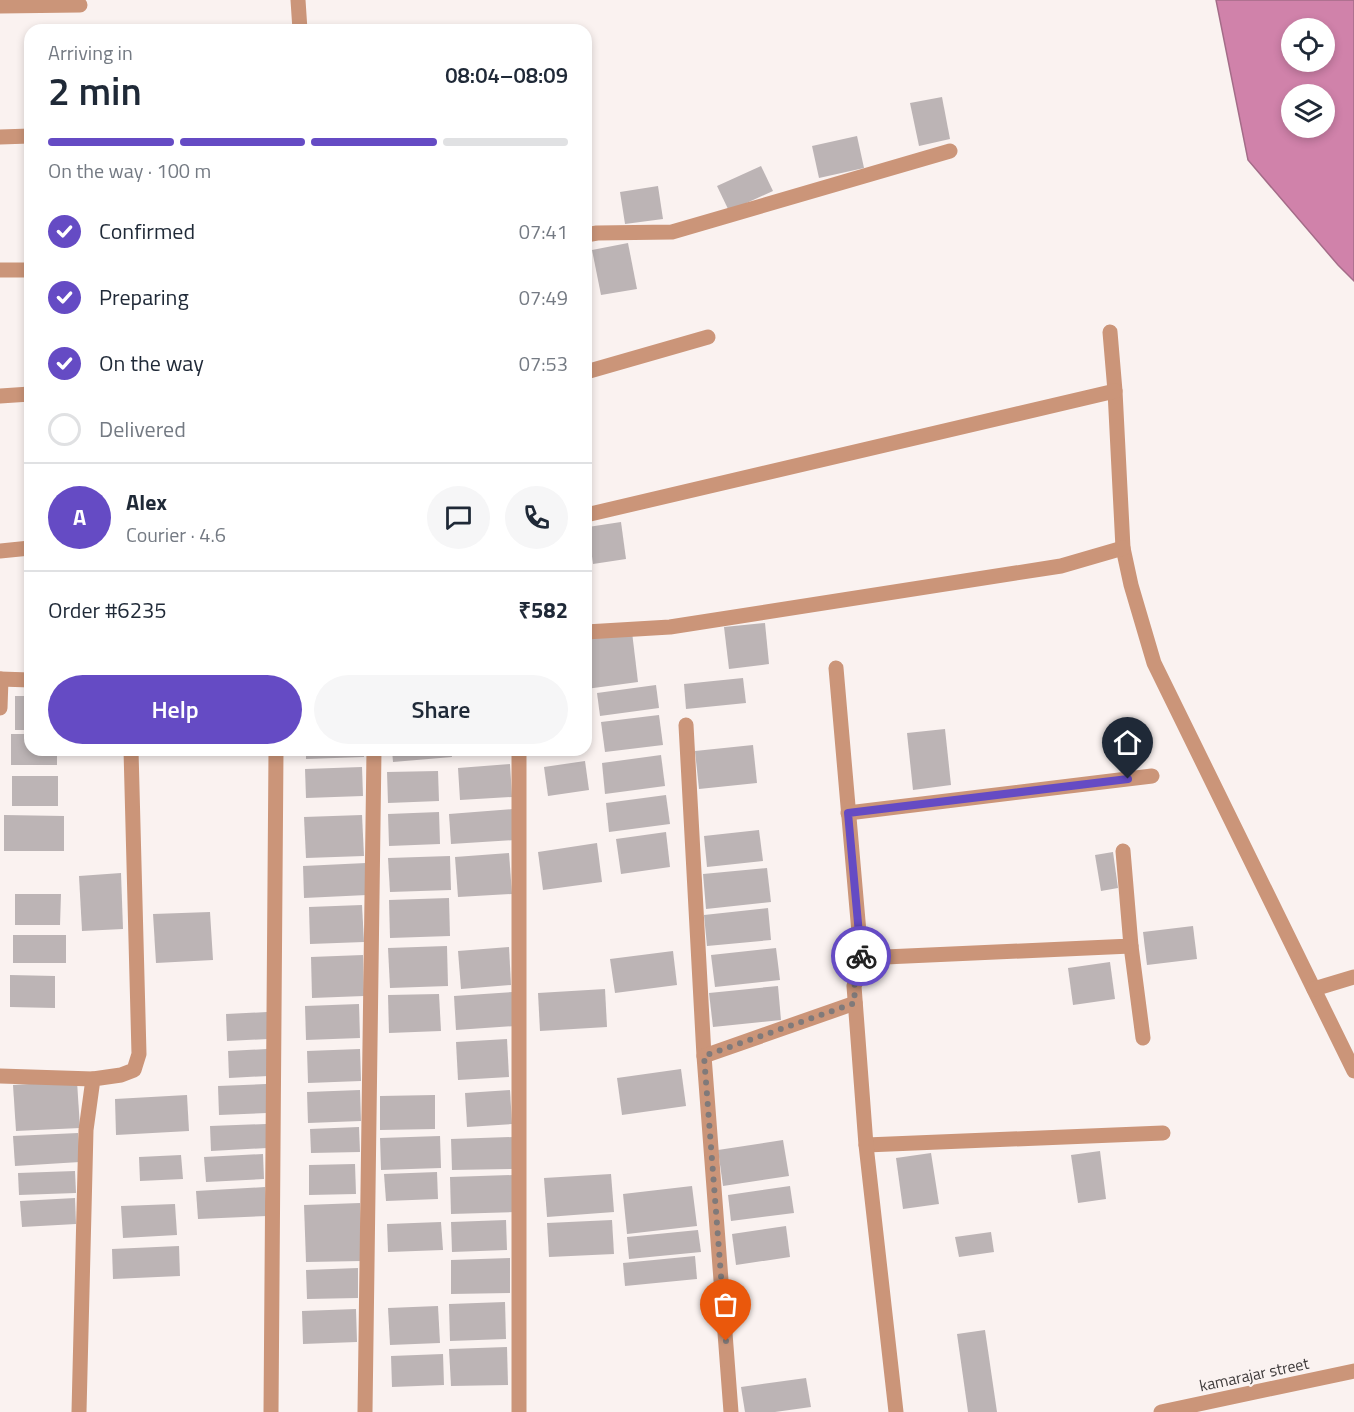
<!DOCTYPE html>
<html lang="en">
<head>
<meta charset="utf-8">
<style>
  body { margin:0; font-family:"Titillium Web",sans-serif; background:#f6f6f7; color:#1f2937; height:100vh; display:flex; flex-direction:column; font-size:22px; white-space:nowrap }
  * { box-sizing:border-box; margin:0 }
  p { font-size:20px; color:#747a83 }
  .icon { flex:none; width:33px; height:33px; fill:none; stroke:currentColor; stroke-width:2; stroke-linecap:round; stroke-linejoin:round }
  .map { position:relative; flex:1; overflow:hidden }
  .drawer { position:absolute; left:24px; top:24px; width:568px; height:732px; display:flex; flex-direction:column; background:#fff; border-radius:18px; box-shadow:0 3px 9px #0003 }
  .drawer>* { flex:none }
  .tools { position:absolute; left:1281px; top:18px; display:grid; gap:12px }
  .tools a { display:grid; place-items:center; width:54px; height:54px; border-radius:50%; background:#fff; box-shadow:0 3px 9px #0003; font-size:30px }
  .pin { position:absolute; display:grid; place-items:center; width:51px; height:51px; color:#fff; margin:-62px -26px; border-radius:50% 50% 50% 0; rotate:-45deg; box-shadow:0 0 6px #0007 }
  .pin .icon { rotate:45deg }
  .courier { position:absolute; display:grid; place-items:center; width:60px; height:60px; margin:-30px; border:4px solid #654bc4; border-radius:50%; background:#fff; color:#222; box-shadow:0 2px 8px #0007 }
  .summary em { font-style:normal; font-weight:600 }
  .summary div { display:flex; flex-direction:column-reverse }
  .summary { display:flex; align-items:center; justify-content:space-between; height:102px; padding:0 24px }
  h1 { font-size:39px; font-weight:600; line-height:45px }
  .bar { display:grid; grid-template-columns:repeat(4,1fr); gap:9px 6px; align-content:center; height:72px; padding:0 24px }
  .bar i { height:8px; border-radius:4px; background:#e0e1e3 }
  .bar .active { background:#654bc4 }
  .bar p { grid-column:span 4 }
  .line { display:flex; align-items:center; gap:15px; padding:0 24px; border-top:2px solid #e0e1e3 }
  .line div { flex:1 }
  .round { display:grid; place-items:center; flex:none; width:63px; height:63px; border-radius:32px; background:#f6f6f7 }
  ol { padding:0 24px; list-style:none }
  li { display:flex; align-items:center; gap:18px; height:66px }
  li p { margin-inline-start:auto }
  li .icon { padding:6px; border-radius:50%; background:#654bc4; color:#fff; stroke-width:4 }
  li:last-child { color:#747a83 }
  li i { width:33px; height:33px; border:3px solid #e0e1e3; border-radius:50% }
  .button { display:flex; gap:12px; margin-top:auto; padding:12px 24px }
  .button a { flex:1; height:69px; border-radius:36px; background:#654bc4; color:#fff; font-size:24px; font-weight:600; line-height:69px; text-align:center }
  .button a+a { background:#f6f6f7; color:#1f2937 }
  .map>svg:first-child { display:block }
</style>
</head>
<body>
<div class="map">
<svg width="1354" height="1412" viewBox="0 0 1354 1412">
  <rect width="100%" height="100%" fill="#faf2f0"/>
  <path fill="#d082aa" stroke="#a46c88" stroke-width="1.5" fill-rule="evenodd" d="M1216,0h138v281l-16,-16 -90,-105zM1292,28h32v34h-32zM1292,94h32v34h-32z"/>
  <g fill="#bcb4b5">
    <polygon points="942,97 950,139 919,146 910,103"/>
    <polygon points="857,136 864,168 819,178 812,146"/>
    <polygon points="761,166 773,191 729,211 717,186"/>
    <polygon points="658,186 663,219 625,224 620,192"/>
    <polygon points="628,243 637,289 601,295 592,250"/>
    <polygon points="621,522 626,559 593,564 588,527"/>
    <polygon points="765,623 769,664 729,669 724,627"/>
    <polygon points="632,632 638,682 586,689 586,638"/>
    <polygon points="743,678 746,703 686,709 684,684"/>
    <polygon points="656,685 659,708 600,716 597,693"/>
    <rect x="15" y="696" width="15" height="34"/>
    <polygon points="659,715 663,745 605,752 601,722"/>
    <polygon points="945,729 951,785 913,790 907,733"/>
    <polygon points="11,734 30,734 30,750 57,750 57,765 11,765"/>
    <polygon points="753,745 757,783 699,789 695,751"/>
    <polygon points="306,750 364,750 364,757 306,759"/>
    <polygon points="392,750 451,750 452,757 393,762"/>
    <polygon points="532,750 570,750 570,751 533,756"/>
    <polygon points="661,755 665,786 605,794 602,763"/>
    <polygon points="585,761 589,790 548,796 544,767"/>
    <polygon points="510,764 512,797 460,800 458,768"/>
    <polygon points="362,767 363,796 306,798 305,769"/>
    <polygon points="438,771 439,801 388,803 387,772"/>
    <rect x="12" y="776" width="46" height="30"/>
    <polygon points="666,795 670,824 609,832 606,803"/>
    <polygon points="513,809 515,840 451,844 449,814"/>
    <polygon points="439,812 440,844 389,846 388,814"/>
    <polygon points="4,815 64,816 64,851 4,851"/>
    <polygon points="362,815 364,856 306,858 304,817"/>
    <polygon points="759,830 763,861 707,867 704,836"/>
    <polygon points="666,832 670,867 621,874 616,839"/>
    <polygon points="597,843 602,882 543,890 538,852"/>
    <polygon points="1113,852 1118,888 1101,891 1095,855"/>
    <polygon points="509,853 512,894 458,897 455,857"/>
    <polygon points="450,856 451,890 390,892 388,858"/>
    <polygon points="366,863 367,895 304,898 303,866"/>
    <polygon points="767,868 771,902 706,909 703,874"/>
    <polygon points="121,873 123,929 82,931 79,876"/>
    <polygon points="15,894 61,894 60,925 15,925"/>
    <polygon points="449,898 450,936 390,938 389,900"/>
    <polygon points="362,905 364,942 310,944 309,907"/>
    <polygon points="768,908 771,940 707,946 704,915"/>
    <polygon points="210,912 213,960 156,963 153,914"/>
    <polygon points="1193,926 1197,959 1147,965 1143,932"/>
    <rect x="13" y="935" width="53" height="28"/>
    <polygon points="447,946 448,986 390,988 388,948"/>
    <polygon points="509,947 511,985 461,989 458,951"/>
    <polygon points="776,948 780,980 715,987 711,955"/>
    <polygon points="673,951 677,985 615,993 610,959"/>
    <polygon points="363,955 364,996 312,998 311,957"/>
    <polygon points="1110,962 1115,999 1073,1005 1068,968"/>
    <polygon points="10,975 55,976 55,1008 10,1007"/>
    <polygon points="778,986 781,1020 713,1027 709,993"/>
    <polygon points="605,989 607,1027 540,1031 538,993"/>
    <polygon points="513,992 515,1026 456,1030 454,996"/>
    <polygon points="439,994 441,1031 389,1033 388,995"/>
    <polygon points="359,1004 360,1038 306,1040 305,1006"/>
    <polygon points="267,1012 268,1039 227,1041 226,1014"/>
    <polygon points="507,1039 509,1077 458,1080 456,1042"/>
    <polygon points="267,1049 268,1076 229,1078 228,1051"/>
    <polygon points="360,1049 361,1081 308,1083 307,1051"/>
    <polygon points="681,1069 686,1106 622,1115 617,1078"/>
    <polygon points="77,1081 80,1128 16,1131 13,1085"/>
    <polygon points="266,1084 267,1113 219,1115 218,1086"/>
    <polygon points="360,1090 361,1121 308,1123 307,1092"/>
    <polygon points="510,1090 512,1124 467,1127 465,1093"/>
    <polygon points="187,1095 189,1131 116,1135 115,1099"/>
    <polygon points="435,1095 435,1129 380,1130 380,1096"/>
    <polygon points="266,1124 267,1148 211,1151 210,1126"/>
    <polygon points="359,1127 360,1152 311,1153 310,1129"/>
    <polygon points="78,1133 80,1162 15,1166 13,1136"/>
    <polygon points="440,1136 441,1168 381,1170 380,1138"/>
    <polygon points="513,1137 514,1169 452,1170 451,1139"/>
    <polygon points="783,1140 789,1176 723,1186 718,1150"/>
    <polygon points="1100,1151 1106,1199 1078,1203 1071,1155"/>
    <polygon points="931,1153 939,1204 903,1209 896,1158"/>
    <polygon points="263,1154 264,1179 206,1182 204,1157"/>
    <polygon points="181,1155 183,1179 140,1181 139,1157"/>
    <polygon points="355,1164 356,1194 309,1195 309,1165"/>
    <polygon points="75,1171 76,1193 19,1195 18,1173"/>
    <polygon points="437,1172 438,1199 386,1201 384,1174"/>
    <polygon points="611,1174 614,1212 547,1217 544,1178"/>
    <polygon points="513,1175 514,1212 451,1214 450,1177"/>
    <polygon points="692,1186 697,1226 627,1234 623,1194"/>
    <polygon points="790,1186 794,1213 731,1221 728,1195"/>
    <polygon points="265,1187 267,1216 198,1219 196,1191"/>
    <polygon points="75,1198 76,1224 22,1227 20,1201"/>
    <polygon points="360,1203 362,1261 306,1262 304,1205"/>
    <polygon points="175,1204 177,1235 123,1238 121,1206"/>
    <polygon points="506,1220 507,1250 452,1252 451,1222"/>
    <polygon points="612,1220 614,1254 549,1257 547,1223"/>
    <polygon points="441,1222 443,1250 388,1252 387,1224"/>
    <polygon points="786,1226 790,1257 736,1265 732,1234"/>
    <polygon points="698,1230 701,1252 629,1259 627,1237"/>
    <polygon points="991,1232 994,1252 959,1257 955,1237"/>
    <polygon points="179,1246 180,1276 113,1279 112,1249"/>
    <polygon points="695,1256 697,1279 625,1286 623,1263"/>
    <polygon points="510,1258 510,1293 451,1294 451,1260"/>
    <polygon points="358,1268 358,1298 307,1299 306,1270"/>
    <polygon points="505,1302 506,1339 450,1341 449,1304"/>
    <polygon points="438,1306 440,1343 390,1345 388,1308"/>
    <polygon points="356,1309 357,1342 303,1344 302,1311"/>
    <polygon points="985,1330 997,1412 968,1412 957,1334"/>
    <polygon points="507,1347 508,1385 451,1386 449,1349"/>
    <polygon points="443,1354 444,1385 392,1387 391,1356"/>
    <polygon points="806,1378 811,1407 775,1412 745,1412 741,1387"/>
  </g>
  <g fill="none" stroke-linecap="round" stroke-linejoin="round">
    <g stroke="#cb9579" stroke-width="15">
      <polyline points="298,0 300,30"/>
      <polyline points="0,6 80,5"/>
      <polyline points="0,137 30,136"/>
      <polyline points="586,235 597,233 672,232 950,151"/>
      <polyline points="0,270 30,270"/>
      <polyline points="1110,332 1115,391 1123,548 1131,585 1154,663 1354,1071"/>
      <polyline points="586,372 708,337"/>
      <polyline points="0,396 30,394"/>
      <polyline points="586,515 1115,391"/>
      <polyline points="0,551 30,548"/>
      <polyline points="586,632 670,627 1061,566 1123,548"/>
      <polyline points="836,668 862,967"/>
      <polyline points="0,679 30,680"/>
      <polyline points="0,708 1,679"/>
      <polyline points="686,725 704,1056 731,1412"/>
      <polyline points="848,813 1152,776"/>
      <polyline points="1131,946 1143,1038"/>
      <polyline points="1314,989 1354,977"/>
      <polyline points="704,1056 855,1003"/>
      <polyline points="0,1076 93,1079"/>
      <polyline points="866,1145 1163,1133"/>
      <polyline points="79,1412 86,1130 93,1079 121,1075 134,1070 139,1054 131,750"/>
      <polyline points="271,1412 276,750"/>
      <polyline points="365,1412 374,750"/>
      <polyline points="519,1412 519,750"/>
      <polyline points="896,1412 866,1145 854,986 862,967 885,957 1131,946 1123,851"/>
      <polyline points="1161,1412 1354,1371"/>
    </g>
  </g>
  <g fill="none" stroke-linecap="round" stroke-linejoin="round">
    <polyline stroke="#807a7a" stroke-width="6" stroke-dasharray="0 10.8" points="726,1341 704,1056 855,1003 854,986 862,967 861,956"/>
    <polyline stroke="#654bc4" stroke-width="8" points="861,956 848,813 1128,779"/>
  </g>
  <g text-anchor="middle" stroke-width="4.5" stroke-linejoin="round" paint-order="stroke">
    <g font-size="16" fill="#3e3a3a" stroke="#faf2f0">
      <text transform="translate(1254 1374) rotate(-12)" y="6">kamarajar street</text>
    </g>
  </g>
</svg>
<div class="tools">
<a><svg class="icon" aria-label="locate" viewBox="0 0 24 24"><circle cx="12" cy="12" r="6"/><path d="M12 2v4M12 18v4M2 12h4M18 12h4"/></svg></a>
<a><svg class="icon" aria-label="layers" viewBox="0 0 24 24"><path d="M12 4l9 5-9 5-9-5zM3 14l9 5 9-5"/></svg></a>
</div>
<div class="pin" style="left:726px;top:1341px;background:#ea580c"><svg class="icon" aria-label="bag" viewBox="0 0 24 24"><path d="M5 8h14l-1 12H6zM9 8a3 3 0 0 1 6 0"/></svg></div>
<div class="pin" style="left:1128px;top:779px;background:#1f2937"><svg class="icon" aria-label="home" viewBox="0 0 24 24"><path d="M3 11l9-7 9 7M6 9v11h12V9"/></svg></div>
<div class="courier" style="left:861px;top:956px"><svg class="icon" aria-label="bike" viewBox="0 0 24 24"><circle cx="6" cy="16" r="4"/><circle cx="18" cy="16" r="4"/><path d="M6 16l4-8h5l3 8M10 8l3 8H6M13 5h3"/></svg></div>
<section class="drawer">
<div class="summary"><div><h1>2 min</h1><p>Arriving in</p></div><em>08:04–08:09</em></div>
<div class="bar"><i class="active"></i><i class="active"></i><i class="active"></i><i></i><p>On the way · 100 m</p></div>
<ol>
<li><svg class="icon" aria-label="check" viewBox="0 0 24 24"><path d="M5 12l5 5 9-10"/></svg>Confirmed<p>07:41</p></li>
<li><svg class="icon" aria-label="check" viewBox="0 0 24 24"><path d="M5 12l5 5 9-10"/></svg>Preparing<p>07:49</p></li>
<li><svg class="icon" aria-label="check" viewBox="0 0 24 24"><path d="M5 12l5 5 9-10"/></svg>On the way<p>07:53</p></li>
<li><i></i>Delivered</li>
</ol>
<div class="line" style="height:108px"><b class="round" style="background:#654bc4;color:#fff">A</b><div><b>Alex</b><p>Courier · 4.6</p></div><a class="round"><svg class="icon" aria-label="chat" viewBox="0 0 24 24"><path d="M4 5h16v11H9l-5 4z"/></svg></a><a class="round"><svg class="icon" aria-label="phone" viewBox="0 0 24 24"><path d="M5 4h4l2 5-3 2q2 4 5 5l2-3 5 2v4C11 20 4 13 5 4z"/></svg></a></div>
<div class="line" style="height:78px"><div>Order #6235</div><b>₹582</b></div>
<div class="button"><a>Help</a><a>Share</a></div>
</section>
</div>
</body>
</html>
